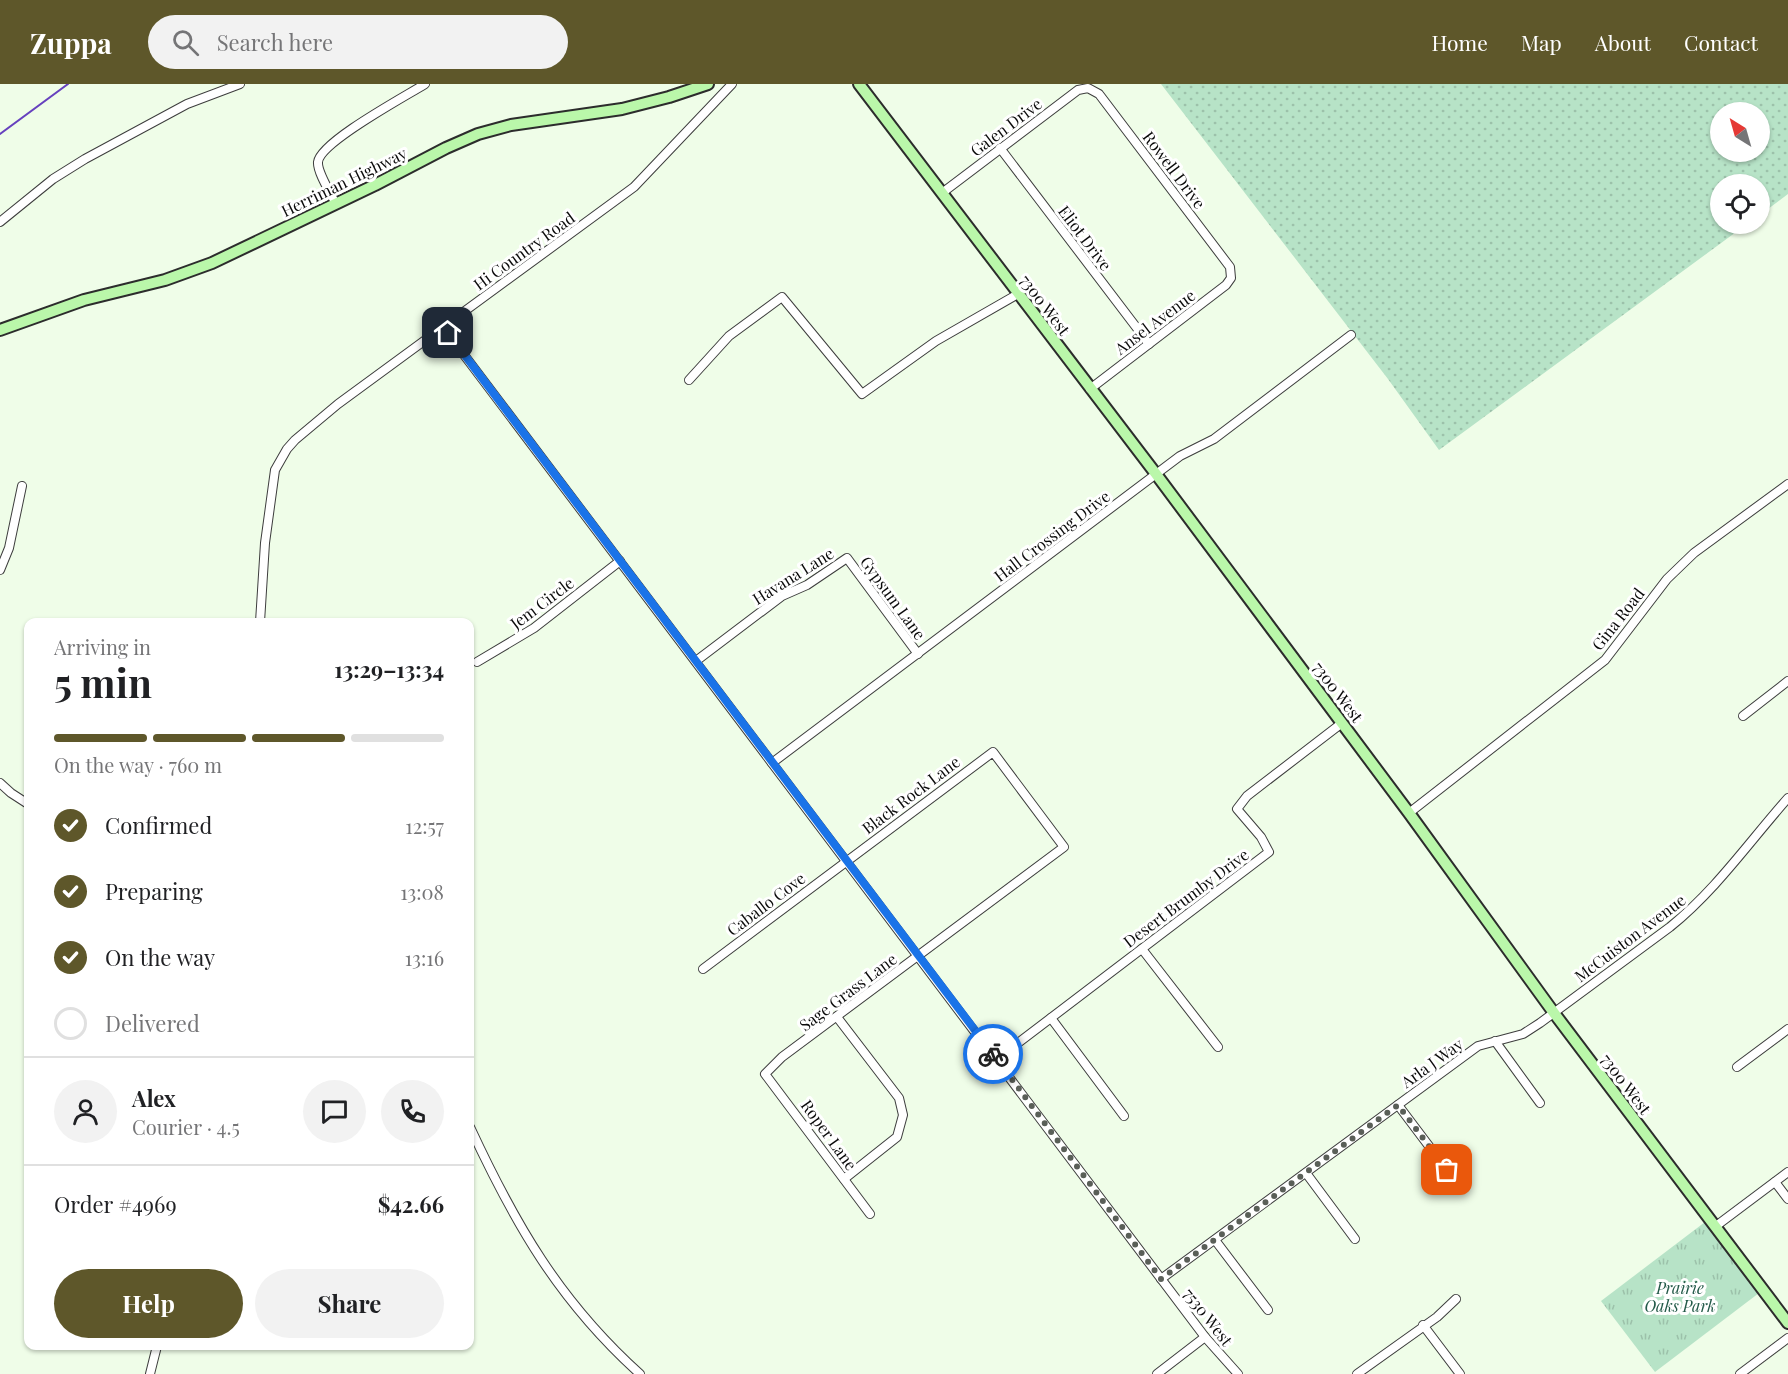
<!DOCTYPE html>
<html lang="en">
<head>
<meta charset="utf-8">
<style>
  body { margin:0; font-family:"Playfair Display",serif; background:#f2f2f2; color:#202124; height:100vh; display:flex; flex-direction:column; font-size:22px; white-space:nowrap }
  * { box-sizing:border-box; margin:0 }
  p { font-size:20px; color:#757577 }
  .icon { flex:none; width:33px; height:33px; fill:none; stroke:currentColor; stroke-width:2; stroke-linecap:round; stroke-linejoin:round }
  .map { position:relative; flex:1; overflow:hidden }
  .sheet { position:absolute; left:24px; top:534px; width:450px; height:732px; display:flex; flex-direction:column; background:#fff; border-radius:12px; box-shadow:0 2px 4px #0004 }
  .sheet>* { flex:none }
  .needle { width:39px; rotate:323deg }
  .tools { position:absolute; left:1710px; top:18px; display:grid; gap:12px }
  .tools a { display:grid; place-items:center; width:60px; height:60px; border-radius:50%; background:#fff; box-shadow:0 2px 4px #0004; font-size:30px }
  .pin { position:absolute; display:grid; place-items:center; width:51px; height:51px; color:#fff; margin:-26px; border-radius:12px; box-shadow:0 3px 9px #0006 }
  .courier { position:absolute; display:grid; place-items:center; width:60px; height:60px; margin:-30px; border:4px solid #1a73e8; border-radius:50%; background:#fff; color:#222; box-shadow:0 2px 8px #0007 }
  .overview em { font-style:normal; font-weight:700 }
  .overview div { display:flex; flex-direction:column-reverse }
  .overview { display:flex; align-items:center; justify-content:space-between; height:102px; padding:0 30px }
  h1 { font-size:39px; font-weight:700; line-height:45px }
  .bar { display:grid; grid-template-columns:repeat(4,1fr); gap:9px 6px; align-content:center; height:72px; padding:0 30px }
  .bar i { height:8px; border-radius:4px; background:#e0e0e0 }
  .bar .on { background:#5e572a }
  .bar p { grid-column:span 4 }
  .line { display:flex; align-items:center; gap:15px; padding:0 30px; border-top:2px solid #e0e0e0 }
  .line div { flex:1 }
  .round { display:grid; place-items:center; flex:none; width:63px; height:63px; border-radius:32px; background:#f2f2f2 }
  ol { padding:0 30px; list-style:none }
  li { display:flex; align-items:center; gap:18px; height:66px }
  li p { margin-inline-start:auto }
  li .icon { padding:6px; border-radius:50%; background:#5e572a; color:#fff; stroke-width:4 }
  li:last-child { color:#757577 }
  li i { width:33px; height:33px; border:3px solid #e0e0e0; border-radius:50% }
  .action { display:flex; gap:12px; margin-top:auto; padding:12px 30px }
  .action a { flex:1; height:69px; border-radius:36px; background:#5e572a; color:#fff; font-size:24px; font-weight:700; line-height:69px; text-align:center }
  .action a+a { background:#f2f2f2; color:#202124 }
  header { display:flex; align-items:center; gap:36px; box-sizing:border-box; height:84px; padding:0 30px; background:#5e572a; color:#fff }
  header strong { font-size:28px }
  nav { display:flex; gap:33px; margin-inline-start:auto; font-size:21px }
  .search { width:420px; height:54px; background:#f2f2f2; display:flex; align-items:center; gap:15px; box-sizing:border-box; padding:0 21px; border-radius:33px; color:#757577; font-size:22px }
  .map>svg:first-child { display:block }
</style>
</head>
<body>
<header>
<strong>Zuppa</strong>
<div class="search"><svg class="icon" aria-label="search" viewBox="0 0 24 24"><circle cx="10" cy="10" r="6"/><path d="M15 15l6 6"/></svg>Search here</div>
<nav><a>Home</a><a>Map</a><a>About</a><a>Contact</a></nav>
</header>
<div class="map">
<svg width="1788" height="1290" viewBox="0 0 1788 1290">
  <defs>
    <pattern id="grass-dots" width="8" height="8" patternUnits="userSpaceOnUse" patternTransform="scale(1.5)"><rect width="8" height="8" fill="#b7e3c7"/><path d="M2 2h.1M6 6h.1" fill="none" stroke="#9cc1aa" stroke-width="1.8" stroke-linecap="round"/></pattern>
    <pattern id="park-tufts" width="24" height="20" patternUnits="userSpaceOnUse" patternTransform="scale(1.5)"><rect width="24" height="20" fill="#b7e3c7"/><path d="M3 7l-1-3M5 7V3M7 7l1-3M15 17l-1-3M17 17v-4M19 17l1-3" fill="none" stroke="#9cc1aa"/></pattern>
  </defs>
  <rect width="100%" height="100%" fill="#effde8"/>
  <path fill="url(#grass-dots)" fill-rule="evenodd" d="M1161,0h627v110l-28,21v-31h-40v40h27l-308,226 -51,-71zM1720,28h40v40h-40z"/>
  <polygon fill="url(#park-tufts)" points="1705,1138 1759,1209 1655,1288 1601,1217"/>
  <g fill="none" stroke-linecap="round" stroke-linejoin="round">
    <polyline stroke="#6641be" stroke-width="2" points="0,50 68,0"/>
    <g stroke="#3d3d3d" stroke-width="10">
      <g id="street">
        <polyline points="1000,64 1149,260"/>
        <polyline points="942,109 1078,6 1088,4 1099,10 1230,183 1231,194 1226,201 1090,305"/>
        <path d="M336,120c-5,-10 -19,-32 -18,-42 2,-20 88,-66 107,-78"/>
        <polyline points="0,138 53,95 85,75 187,20 240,0"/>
        <polyline points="443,243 1205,1253 1238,1290"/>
        <polyline points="689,296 729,252 782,213 862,310 936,257 1018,210"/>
        <polyline points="0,486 9,464 22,402"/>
        <polyline points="260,538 265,459 275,386 287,365 295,356 338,320 634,103 732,0"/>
        <polyline points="696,577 782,512 807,501 847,474 918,570"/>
        <polyline points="477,578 534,544 620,477"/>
        <polyline points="1743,632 1788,597"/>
        <polyline points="772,679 1180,372 1214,355 1351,251"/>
        <polyline points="0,699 11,709 28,720"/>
        <polyline points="1409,729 1605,576 1667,495 1694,469 1788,400"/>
        <polyline points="1142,865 1218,963"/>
        <polyline points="703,885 993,668 1064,763 782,973 765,990 870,1130"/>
        <polyline points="837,933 899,1014 903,1031 897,1053 844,1095"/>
        <polyline points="1051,934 1124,1032"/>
        <polyline points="1495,957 1540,1019"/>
        <polyline points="997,975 1269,768 1261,753 1237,725 1247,712 1342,639"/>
        <polyline points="1737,983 1788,945"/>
        <polyline points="1398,1021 1447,1086"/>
        <path d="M470,1043c45,97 89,174 170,247"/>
        <polyline points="1306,1089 1355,1155"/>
        <polyline points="1775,1098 1788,1115"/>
        <polyline points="1716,1142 1788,1088"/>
        <polyline points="1215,1156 1268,1226"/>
        <path d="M1161,1195l317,-233 45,-12 17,-11 130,-96c46,-37 79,-85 118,-129"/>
        <polyline points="1423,1241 1460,1290"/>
        <polyline points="150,1290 157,1262"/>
        <polyline points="1157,1290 1205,1253"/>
        <polyline points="1357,1290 1437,1233 1456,1215"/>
        <polyline points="1740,1290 1788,1254"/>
      </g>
    </g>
    <g stroke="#2c2c2c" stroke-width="14">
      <g id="secondary">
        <polyline points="859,0 1156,390 1409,729 1554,929 1788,1239"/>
        <polyline points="0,246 84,216 165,196 212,179 375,101 446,64 478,50 511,41 622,25 669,13 708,0"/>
      </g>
    </g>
    <use href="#street" stroke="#fff" stroke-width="8"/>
    <use href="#secondary" stroke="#baf7aa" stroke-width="10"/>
  </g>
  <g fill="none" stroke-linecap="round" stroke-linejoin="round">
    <polyline stroke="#5a5f58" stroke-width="6" stroke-dasharray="0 10.8" points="993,970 1161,1195 1398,1021 1447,1086"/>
    <polyline stroke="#1a73e8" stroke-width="8" points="448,249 993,970"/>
  </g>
  <g text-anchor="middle" stroke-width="6" stroke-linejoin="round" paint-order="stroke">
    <g font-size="16" fill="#0a0a0a" stroke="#fff">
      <text transform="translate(1006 43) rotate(-37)" y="6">Galen Drive</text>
      <text transform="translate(1174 86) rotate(53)" y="6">Rowell Drive</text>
      <text transform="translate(344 98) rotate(-26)" y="6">Herriman Highway</text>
      <text transform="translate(1085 154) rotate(53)" y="6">Eliot Drive</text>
      <text transform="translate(524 167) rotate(-36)" y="6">Hi Country Road</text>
      <text transform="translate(1045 221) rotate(53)" y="6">7300 West</text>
      <text transform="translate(1155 238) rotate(-37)" y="6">Ansel Avenue</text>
      <text transform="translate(1052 452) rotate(-37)" y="6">Hall Crossing Drive</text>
      <text transform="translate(793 492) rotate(-32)" y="6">Havana Lane</text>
      <text transform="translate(893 514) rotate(54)" y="6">Gypsum Lane</text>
      <text transform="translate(542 519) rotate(-37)" y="6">Jem Circle</text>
      <text transform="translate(1618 535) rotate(-52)" y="6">Gina Road</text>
      <text transform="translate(1338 608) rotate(53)" y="6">7300 West</text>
      <text transform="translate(911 711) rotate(-37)" y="6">Black Rock Lane</text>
      <text transform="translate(1186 814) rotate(-37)" y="6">Desert Brumby Drive</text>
      <text transform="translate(766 820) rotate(-37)" y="6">Caballo Cove</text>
      <text transform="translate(1630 854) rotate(-37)" y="6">McCuiston Avenue</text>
      <text transform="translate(848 908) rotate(-37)" y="6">Sage Grass Lane</text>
      <text transform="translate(1432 979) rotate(-36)" y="6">Arla J Way</text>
      <text transform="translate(1626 1000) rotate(53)" y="6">7300 West</text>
      <text transform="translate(829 1051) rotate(54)" y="6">Roper Lane</text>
      <text transform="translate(1208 1233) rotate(52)" y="6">7530 West</text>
    </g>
    <g font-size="16" font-style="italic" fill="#225948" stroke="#fff">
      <text x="1680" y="1210">Prairie<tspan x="1680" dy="18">Oaks Park</tspan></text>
    </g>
  </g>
</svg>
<div class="tools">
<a><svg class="needle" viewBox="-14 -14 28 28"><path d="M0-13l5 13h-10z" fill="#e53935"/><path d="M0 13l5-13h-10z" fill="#757577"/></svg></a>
<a><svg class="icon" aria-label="locate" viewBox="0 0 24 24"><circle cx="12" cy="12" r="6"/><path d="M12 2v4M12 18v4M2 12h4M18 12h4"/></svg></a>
</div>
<div class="pin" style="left:1447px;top:1086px;background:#ea580c"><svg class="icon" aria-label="bag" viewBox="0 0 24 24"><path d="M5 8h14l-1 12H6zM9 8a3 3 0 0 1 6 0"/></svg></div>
<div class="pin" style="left:448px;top:249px;background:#1f2937"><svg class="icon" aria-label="home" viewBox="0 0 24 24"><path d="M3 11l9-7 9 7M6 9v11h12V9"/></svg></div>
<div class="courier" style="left:993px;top:970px"><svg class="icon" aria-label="bike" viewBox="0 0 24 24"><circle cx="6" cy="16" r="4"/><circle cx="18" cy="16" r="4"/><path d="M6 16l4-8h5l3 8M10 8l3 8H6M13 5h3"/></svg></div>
<section class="sheet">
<div class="overview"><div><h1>5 min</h1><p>Arriving in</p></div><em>13:29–13:34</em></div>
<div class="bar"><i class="on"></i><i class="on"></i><i class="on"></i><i></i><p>On the way · 760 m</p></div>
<ol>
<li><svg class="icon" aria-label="check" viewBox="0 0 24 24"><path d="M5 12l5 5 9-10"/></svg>Confirmed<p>12:57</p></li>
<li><svg class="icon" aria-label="check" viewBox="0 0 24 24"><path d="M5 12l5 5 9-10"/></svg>Preparing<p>13:08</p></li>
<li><svg class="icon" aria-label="check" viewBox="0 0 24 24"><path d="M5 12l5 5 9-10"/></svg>On the way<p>13:16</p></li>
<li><i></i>Delivered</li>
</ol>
<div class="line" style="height:108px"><a class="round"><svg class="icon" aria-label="person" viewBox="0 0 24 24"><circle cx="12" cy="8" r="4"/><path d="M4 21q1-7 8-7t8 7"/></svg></a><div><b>Alex</b><p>Courier · 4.5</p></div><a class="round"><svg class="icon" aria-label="chat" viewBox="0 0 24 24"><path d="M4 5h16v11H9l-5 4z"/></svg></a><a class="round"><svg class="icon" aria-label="phone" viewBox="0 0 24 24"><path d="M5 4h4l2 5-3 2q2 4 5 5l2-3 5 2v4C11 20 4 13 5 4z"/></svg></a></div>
<div class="line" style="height:78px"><div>Order #4969</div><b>$42.66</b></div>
<div class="action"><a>Help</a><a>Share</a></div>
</section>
</div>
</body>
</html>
